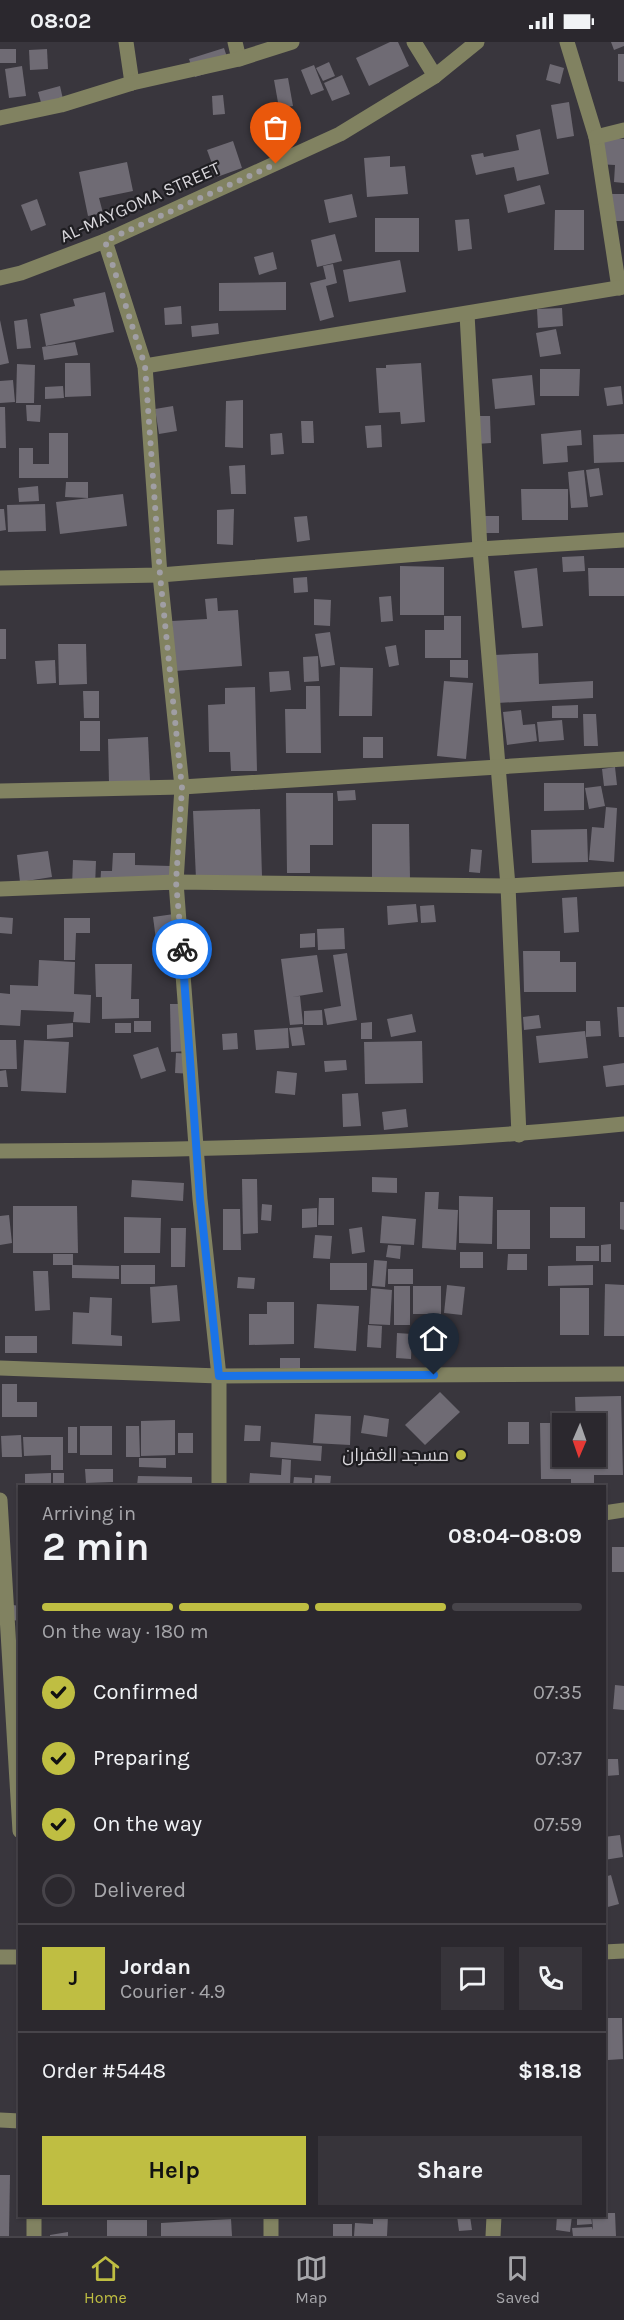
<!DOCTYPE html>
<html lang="en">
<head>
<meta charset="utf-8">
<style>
  body { margin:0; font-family:Karla,Cairo,sans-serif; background:#37343a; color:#f1f3f6; height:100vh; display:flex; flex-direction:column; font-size:22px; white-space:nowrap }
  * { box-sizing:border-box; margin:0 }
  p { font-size:20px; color:#a6a6aa }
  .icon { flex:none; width:33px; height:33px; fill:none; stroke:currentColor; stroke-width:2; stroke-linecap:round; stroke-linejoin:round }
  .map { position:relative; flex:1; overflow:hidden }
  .details { position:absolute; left:18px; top:1443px; width:588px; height:732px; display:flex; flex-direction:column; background:#2b282e; border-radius:0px; box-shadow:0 2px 4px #0004,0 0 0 2px #47444a }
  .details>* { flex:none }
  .needle { width:39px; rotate:182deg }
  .controls { position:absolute; left:552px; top:1371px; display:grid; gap:12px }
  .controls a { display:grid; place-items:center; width:54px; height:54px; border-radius:0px; background:#2b282e; box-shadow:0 2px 4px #0004,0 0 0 2px #47444a; font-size:30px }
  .pin { position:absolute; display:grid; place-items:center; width:51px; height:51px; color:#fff; margin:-62px -26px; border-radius:50% 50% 50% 0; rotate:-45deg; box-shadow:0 0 6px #0007 }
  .pin .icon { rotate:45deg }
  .courier { position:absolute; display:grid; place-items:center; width:60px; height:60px; margin:-30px; border:4px solid #1a73e8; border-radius:50%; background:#fff; color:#222; box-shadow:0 2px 8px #0007 }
  .summary em { font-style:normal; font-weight:700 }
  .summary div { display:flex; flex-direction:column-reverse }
  .summary { display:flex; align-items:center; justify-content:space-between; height:102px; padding:0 24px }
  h1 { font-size:39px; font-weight:700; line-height:45px }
  .bar { display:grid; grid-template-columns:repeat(4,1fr); gap:9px 6px; align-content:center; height:72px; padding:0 24px }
  .bar i { height:8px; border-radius:4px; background:#47444a }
  .bar .current { background:#bfbe42 }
  .bar p { grid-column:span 4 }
  .line { display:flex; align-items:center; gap:15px; padding:0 24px; border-top:2px solid #47444a }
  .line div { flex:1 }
  .round { display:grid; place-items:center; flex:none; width:63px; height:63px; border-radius:0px; background:#37343a }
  ol { padding:0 24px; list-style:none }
  li { display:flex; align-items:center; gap:18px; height:66px }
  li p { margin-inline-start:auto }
  li .icon { padding:6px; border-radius:50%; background:#bfbe42; color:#111; stroke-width:4 }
  li:last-child { color:#a6a6aa }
  li i { width:33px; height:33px; border:3px solid #47444a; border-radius:50% }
  .button { display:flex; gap:12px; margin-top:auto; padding:12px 24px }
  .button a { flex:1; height:69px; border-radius:0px; background:#bfbe42; color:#111; font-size:24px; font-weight:700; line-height:69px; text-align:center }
  .button a+a { background:#37343a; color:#f1f3f6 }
  .status { display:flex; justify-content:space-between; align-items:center; height:42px; padding:0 30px; background:#2b282e; direction:ltr }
  .status svg { height:16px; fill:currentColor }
  .dock { display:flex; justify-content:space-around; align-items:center; height:84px; border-top:2px solid #47444a; background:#2b282e; font-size:16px; color:#a6a6aa }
  .dock a { display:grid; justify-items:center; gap:3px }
  .dock .current { color:#bfbe42 }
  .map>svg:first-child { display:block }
</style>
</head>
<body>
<div class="status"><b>08:02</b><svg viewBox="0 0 49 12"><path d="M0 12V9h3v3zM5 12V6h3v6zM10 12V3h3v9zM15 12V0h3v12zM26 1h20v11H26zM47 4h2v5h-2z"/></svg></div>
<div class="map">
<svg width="624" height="2194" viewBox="0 0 624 2194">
  <rect width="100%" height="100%" fill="#39363d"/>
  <g fill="#6f6b74">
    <polygon points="390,0 398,0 409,24 369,44 356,16"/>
    <polygon points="611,0 624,0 624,4 614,8"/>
    <polygon points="224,6 230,24 195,35 189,17"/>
    <rect x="0" y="7" width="16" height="14"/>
    <polygon points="47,7 48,27 30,28 29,8"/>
    <polygon points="618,12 624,12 624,40 618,39"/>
    <polygon points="329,20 335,34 323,39 316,26"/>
    <polygon points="550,22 564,26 560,42 546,38"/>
    <polygon points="314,23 324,48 311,53 301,28"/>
    <polygon points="22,24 26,54 9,56 5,27"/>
    <polygon points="342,33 350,52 332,59 324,41"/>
    <polygon points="288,36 293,64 279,66 274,38"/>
    <polygon points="60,44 65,66 44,71 38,50"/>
    <polygon points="223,53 225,72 213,73 212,54"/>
    <polygon points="569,60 574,94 557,97 551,63"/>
    <polygon points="540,87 549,132 517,139 514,125 476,133 471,113 483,111 484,115 519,108 516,93"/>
    <polygon points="598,95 624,97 624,141 614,140 615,123 596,122"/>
    <polygon points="233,99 242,126 217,135 207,108"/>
    <polygon points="390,114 390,125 405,124 408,152 367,155 364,116"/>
    <polygon points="127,120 133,149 99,156 103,171 88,174 79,130"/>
    <polygon points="540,143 545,162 508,171 504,153"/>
    <polygon points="352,152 357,175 329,181 324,158"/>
    <polygon points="608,152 624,152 624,179 609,179"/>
    <polygon points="37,157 46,183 31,189 21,163"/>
    <polygon points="555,168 584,168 584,208 554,208"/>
    <rect x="375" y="176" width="44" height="34"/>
    <polygon points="469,177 472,207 458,209 455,178"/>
    <polygon points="335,192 342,219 317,225 311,198"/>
    <polygon points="273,210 277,227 259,233 254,215"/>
    <polygon points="400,218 406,250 349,260 343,228"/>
    <polygon points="333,222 337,241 326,244 334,275 320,279 310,241 326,237 323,224"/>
    <polygon points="286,240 286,268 219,269 219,241"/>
    <polygon points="105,250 114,290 46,304 40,272 75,264 73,257"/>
    <polygon points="181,264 182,282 165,283 164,266"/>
    <polygon points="562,266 563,284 538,286 537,267"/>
    <polygon points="27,277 31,306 17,307 14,279"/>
    <polygon points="0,278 9,321 0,323"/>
    <polygon points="218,281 219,292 192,295 191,284"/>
    <polygon points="556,287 561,312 540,315 536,291"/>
    <polygon points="75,300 78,313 44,318 42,305"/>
    <polygon points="65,321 90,321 91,354 65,355"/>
    <polygon points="421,321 425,380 401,382 400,370 379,371 376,326 386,326 386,323"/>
    <polygon points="17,322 35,323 34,361 16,361"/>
    <polygon points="540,327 580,327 579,354 540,354"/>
    <polygon points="532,333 535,363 495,367 492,337"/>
    <polygon points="13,338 15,360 0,361 0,339"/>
    <polygon points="63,344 64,356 45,357 45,345"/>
    <polygon points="621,344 623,362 607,364 604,346"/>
    <polygon points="243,358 243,406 225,405 226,359"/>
    <polygon points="26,363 41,363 40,380 27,379"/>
    <polygon points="173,364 177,389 159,392 155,367"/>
    <polygon points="0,365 5,365 6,406 0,406"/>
    <polygon points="475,374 490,374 491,401 476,402"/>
    <polygon points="301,379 313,379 314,401 302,401"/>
    <polygon points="381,383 382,405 367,406 365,384"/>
    <polygon points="581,388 582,403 567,404 568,420 543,422 541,392"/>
    <polygon points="49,391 68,391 68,436 19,436 19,406 33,406 33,422 49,422"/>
    <polygon points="282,391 284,412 271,413 270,392"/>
    <polygon points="624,392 624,420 594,421 593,393"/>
    <polygon points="245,423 246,452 231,452 229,424"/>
    <polygon points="599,426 603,453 590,455 586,428"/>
    <polygon points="584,428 588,465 571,466 568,430"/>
    <polygon points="66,440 88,440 88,456 65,455"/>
    <polygon points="38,444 39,459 19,460 18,446"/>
    <polygon points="521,447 568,447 568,478 522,478"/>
    <polygon points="123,452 127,484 60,492 56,460"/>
    <polygon points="45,462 46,489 8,490 7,463"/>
    <polygon points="0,467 4,467 6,488 0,489"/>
    <polygon points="234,467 233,503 217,502 217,468"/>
    <polygon points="307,474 310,498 297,500 294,475"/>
    <rect x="484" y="474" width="15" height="17"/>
    <polygon points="584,514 585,529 563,530 562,515"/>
    <polygon points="400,524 444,525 444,573 400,573"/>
    <polygon points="537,526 543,584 522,586 514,529"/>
    <polygon points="588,526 624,526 624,554 589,554"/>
    <polygon points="307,535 308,550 294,551 293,536"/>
    <polygon points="391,554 393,579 381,580 379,555"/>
    <polygon points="217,556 218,569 238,568 242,624 175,629 172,579 207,577 205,557"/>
    <polygon points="314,557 331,558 330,584 314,583"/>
    <polygon points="444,574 461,574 461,616 425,616 425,588 444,588"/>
    <rect x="0" y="587" width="6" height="30"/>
    <polygon points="330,590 335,623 321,625 315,592"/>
    <polygon points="58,602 86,602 87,642 59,643"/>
    <polygon points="396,603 399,623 389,625 385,605"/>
    <polygon points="538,611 539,642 593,639 593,656 497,661 494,613"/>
    <polygon points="318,614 319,639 304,640 303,615"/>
    <polygon points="55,618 56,641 37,642 35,619"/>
    <polygon points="450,618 468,618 468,636 450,635"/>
    <polygon points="340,625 373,626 372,674 339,674"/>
    <polygon points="289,629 291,648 270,650 269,630"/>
    <polygon points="444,639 473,641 466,717 437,714"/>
    <polygon points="306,644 320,644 321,711 286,711 285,667 306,667"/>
    <polygon points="255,645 257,729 231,729 230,710 209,710 208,663 225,662 225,646"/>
    <polygon points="83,649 99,649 99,676 84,676"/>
    <polygon points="578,663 578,676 552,676 552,664"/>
    <polygon points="521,668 523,683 535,682 537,699 507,703 503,670"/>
    <polygon points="583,672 596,672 598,704 584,704"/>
    <polygon points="562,678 564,698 539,700 537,680"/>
    <rect x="80" y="679" width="20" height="30"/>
    <polygon points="148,695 150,739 109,741 108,697"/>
    <rect x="363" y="695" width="20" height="21"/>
    <polygon points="615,725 617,743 604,744 602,727"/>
    <polygon points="544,741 584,741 584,768 544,769"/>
    <polygon points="601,744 605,764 589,767 585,746"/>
    <polygon points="355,748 356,758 338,759 337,749"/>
    <polygon points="286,751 333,751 333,803 310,803 310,831 287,831"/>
    <polygon points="606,765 617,766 614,820 589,818 592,785 604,786"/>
    <polygon points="260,767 262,835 196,837 193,769"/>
    <polygon points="372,782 409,782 410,837 372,838"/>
    <polygon points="587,787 588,820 532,821 531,788"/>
    <polygon points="471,807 482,808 480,831 469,830"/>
    <polygon points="48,809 52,835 20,840 17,813"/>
    <polygon points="113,811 135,811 135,823 171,824 170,848 100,847 101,829 112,829"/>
    <polygon points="73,818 96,819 95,845 72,844"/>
    <polygon points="577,855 579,890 564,891 562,856"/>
    <polygon points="416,862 418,880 388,883 387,864"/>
    <polygon points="434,863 436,880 421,881 420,864"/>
    <polygon points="174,872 177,895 156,898 153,875"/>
    <polygon points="0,875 13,876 12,892 0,891"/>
    <polygon points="64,876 90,876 90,891 76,891 75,918 64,918"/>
    <polygon points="344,886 345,907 318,908 317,887"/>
    <polygon points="315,891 315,905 300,906 300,892"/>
    <polygon points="523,909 560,909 560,920 576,920 576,950 524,950"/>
    <polygon points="347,911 357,978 327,983 324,967 341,964 333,913"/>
    <polygon points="317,913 323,950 292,955 300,954 303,982 290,983 281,917"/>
    <polygon points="39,918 75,920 74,952 91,953 90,981 73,980 74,970 21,968 20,984 0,983 0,951 10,952 10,943 38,944"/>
    <polygon points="95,922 132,922 131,957 139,957 139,976 102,977 102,955 96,955"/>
    <polygon points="170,962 187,962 188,1009 171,1010"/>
    <polygon points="617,965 624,965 624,995 619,995"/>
    <polygon points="322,968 323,983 304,983 304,969"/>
    <polygon points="412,972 416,990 391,995 387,977"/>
    <polygon points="539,973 541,986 524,988 523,975"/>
    <rect x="134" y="979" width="17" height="11"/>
    <polygon points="586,979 600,979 601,994 586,995"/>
    <polygon points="372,980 372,997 361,997 361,981"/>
    <polygon points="73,981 73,995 47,997 47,983"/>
    <rect x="115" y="981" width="16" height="10"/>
    <polygon points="302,985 305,1003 292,1004 289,986"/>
    <polygon points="288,986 289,1006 256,1008 254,988"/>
    <polygon points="585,989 588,1016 539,1021 536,994"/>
    <polygon points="237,991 238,1007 223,1008 222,992"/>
    <polygon points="0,998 16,998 17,1027 0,1027"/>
    <polygon points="24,998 69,1000 66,1051 21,1049"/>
    <polygon points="422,999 423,1041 365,1042 364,1000"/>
    <polygon points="158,1005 166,1029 141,1037 133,1013"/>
    <polygon points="176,1011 195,1012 194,1032 175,1031"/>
    <polygon points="346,1018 347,1028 325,1030 324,1019"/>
    <polygon points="624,1021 624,1043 606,1045 603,1024"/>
    <polygon points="6,1028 8,1045 0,1045 0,1029"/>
    <polygon points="277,1029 297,1031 295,1053 275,1051"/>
    <polygon points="358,1051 361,1084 343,1085 342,1052"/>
    <polygon points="406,1067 408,1085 384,1088 382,1070"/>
    <polygon points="372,1135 397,1136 397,1151 372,1150"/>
    <polygon points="242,1137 257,1137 258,1191 243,1192"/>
    <polygon points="132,1138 184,1141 183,1159 131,1155"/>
    <polygon points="425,1150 439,1150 438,1167 458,1168 456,1208 422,1206"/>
    <polygon points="459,1154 493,1155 492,1202 459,1201"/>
    <polygon points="319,1156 334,1156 334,1183 318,1183"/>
    <polygon points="620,1160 624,1160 624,1188 620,1187"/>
    <polygon points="262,1162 272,1163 271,1179 261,1178"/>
    <polygon points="13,1164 77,1164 78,1211 13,1211"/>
    <rect x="550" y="1165" width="35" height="31"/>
    <polygon points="317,1166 317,1185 302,1186 302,1167"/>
    <polygon points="223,1167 240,1167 241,1208 223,1208"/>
    <rect x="497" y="1168" width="33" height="39"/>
    <polygon points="9,1173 12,1201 0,1203 0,1174"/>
    <polygon points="382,1174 416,1177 414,1203 380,1201"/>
    <polygon points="124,1175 161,1176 160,1211 124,1211"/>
    <polygon points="362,1185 365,1210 352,1212 349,1187"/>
    <polygon points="171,1186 186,1186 185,1225 171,1225"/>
    <polygon points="315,1193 332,1194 330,1217 313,1216"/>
    <polygon points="611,1202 611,1220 601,1220 601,1203"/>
    <polygon points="388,1203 401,1204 400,1217 386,1215"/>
    <rect x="576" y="1204" width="23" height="15"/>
    <rect x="460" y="1210" width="23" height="16"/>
    <polygon points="53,1212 73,1212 73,1223 119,1224 119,1237 72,1236 72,1223 53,1223"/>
    <polygon points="508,1212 527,1212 527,1228 507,1228"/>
    <polygon points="374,1218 387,1219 385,1245 372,1244"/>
    <rect x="330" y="1221" width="37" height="27"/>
    <rect x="121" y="1223" width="34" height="19"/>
    <polygon points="593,1223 593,1243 548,1244 548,1224"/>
    <rect x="388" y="1227" width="25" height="15"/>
    <polygon points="33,1229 48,1229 50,1268 35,1269"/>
    <polygon points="238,1235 255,1236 254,1247 237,1246"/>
    <polygon points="605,1242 624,1243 624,1294 604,1294"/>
    <polygon points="177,1243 180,1279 152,1281 150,1245"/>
    <polygon points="447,1243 465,1245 462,1273 444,1271"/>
    <rect x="394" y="1244" width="16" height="39"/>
    <rect x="413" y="1244" width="28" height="28"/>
    <polygon points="371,1246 392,1248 390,1283 369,1282"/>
    <rect x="560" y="1246" width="29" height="47"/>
    <polygon points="90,1255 112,1256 111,1293 122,1294 122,1304 72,1302 73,1270 89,1271"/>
    <polygon points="267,1260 294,1260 294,1302 249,1303 249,1272 267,1272"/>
    <polygon points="317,1262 359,1264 356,1309 314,1306"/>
    <polygon points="368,1283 382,1284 381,1306 367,1305"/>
    <polygon points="397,1291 412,1292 411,1317 396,1316"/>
    <rect x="5" y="1294" width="32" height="17"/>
    <rect x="280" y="1316" width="20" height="10"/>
    <polygon points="2,1342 17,1342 17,1360 37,1360 37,1375 2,1375"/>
    <polygon points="440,1350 460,1370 425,1403 405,1383"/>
    <polygon points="621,1354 623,1433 594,1433 594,1444 571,1444 571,1437 541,1437 540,1381 562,1381 562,1414 596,1414 596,1382 576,1382 575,1355"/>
    <polygon points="315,1372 351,1374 350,1403 313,1401"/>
    <polygon points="364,1373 389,1377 387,1395 361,1391"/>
    <polygon points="175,1378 175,1413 141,1414 141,1379"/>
    <rect x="508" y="1380" width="21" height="22"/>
    <polygon points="245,1383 261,1384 260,1399 244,1399"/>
    <rect x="80" y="1384" width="32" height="29"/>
    <polygon points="126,1384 139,1384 140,1415 126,1415"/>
    <rect x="68" y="1385" width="9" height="26"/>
    <rect x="178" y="1391" width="15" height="20"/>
    <polygon points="21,1393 22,1415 2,1415 1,1394"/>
    <polygon points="23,1395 63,1395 63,1428 51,1428 51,1413 24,1414"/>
    <polygon points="271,1400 322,1404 321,1419 270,1415"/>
    <polygon points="139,1416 166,1416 166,1426 139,1425"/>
    <polygon points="282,1417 291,1418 290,1444 249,1444 250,1431 281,1433"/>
    <polygon points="85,1427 113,1427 113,1440 86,1441"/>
    <polygon points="51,1431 51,1444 25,1444 25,1432"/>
    <rect x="53" y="1431" width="11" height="13"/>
    <polygon points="315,1433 331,1434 330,1444 314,1444"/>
    <polygon points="138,1434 192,1435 192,1444 137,1444"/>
    <polygon points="294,1435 312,1436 312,1444 293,1444"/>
    <rect x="612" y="1505" width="12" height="25"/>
    <polygon points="13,1563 20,1564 20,1579 12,1578"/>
    <polygon points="615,1643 624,1644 624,1668 613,1667"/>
    <polygon points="605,1717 618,1717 619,1733 606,1734"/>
    <polygon points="620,1793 623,1815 604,1818 604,1795"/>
    <polygon points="611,1833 619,1862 604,1866 604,1835"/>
    <polygon points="604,1976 622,1976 623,2017 608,2018 608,2034 604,2034"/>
    <polygon points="0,2133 10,2133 9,2194 0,2194"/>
    <polygon points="604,2171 615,2171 616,2194 573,2194 572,2186 592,2185 593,2188 592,2174"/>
    <polygon points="373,2174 388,2174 387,2194 354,2194 355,2181 373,2182"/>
    <polygon points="457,2174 470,2174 472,2188 459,2189"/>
    <polygon points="557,2174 572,2174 570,2190 556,2188"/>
    <polygon points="577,2174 591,2174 592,2182 577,2183"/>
    <polygon points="231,2177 232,2194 161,2194 161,2181"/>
    <rect x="107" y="2178" width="40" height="16"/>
    <rect x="333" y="2182" width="19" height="12"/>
    <polygon points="68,2190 68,2194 50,2194 50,2193"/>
  </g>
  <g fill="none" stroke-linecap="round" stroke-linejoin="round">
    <g stroke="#818261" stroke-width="15">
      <polyline points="126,0 132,41"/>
      <polyline points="235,0 239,17"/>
      <polyline points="414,0 435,34"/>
      <polyline points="567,0 596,95 619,246"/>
      <polyline points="0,76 61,63 132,41 239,17 292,0"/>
      <polyline points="596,95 624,88"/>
      <polyline points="105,199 145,324 160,533 182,745 176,840 200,1157 219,1334 219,1444"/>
      <polyline points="0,236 21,231 105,199 340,92 435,34 477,0"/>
      <polyline points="467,272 480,507 508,844 519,1093"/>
      <polyline points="145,324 624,245"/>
      <polyline points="0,536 160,533 480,507 624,498"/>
      <polyline points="0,749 182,745 624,717"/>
      <polyline points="0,847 176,840 508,844 624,837"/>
      <path d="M0,1109c208,-1 417,-6 624,-27"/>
      <polyline points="0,1326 219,1334 624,1332"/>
      <polyline points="0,1458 20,1789"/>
      <polyline points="604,1471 624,1468"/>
      <polyline points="604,1910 624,1909"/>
      <polyline points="0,1915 20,1915"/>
      <polyline points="0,2078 20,2079"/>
      <polyline points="34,2174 34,2194"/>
      <polyline points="271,2194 271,2174"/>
      <polyline points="493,2194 494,2174"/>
    </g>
  </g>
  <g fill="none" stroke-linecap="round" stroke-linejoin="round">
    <polyline stroke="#a09ea4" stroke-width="6" stroke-dasharray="0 10.8" points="182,907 176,840 182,746 160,533 145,324 105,199 276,122"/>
    <polyline stroke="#1a73e8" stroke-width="8" points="182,907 200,1157 219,1334 434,1333"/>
  </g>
  <circle fill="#bfbe42" stroke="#1f1e22" stroke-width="2" cx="461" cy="1413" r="6"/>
  <g text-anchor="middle" stroke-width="4.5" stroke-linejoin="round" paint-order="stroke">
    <g font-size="18" fill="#d8d6db" stroke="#1f1e22">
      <text transform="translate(140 160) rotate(-24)" y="6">AL-MAYGOMA STREET</text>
    </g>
    <g font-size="18" fill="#d8d6db" stroke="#1f1e22" text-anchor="end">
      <text x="449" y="1419">مسجد الغفران</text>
    </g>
  </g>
</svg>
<div class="controls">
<a><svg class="needle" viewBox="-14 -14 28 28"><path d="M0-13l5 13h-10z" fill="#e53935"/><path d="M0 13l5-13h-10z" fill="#a6a6aa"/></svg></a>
</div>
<div class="pin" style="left:276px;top:122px;background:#ea580c"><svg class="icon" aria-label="bag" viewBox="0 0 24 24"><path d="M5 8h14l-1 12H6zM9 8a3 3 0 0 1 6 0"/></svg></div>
<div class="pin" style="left:434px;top:1333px;background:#1f2937"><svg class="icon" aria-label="home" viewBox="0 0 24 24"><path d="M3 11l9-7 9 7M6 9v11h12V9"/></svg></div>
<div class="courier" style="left:182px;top:907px"><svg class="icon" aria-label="bike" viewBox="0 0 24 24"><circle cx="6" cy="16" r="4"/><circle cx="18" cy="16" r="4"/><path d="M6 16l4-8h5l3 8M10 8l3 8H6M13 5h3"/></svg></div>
<section class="details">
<div class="summary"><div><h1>2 min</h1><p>Arriving in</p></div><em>08:04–08:09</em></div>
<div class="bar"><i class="current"></i><i class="current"></i><i class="current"></i><i></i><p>On the way · 180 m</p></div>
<ol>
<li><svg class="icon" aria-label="check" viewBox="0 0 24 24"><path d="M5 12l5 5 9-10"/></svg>Confirmed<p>07:35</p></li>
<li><svg class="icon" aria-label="check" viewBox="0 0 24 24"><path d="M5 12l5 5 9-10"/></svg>Preparing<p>07:37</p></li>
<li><svg class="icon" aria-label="check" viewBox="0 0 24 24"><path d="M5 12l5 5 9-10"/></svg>On the way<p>07:59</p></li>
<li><i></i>Delivered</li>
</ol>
<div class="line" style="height:108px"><b class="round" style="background:#bfbe42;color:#111">J</b><div><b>Jordan</b><p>Courier · 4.9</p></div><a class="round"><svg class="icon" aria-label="chat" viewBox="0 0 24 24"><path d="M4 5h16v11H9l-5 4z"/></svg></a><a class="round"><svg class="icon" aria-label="phone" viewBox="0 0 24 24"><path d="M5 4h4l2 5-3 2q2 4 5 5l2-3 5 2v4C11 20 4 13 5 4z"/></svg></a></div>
<div class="line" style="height:78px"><div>Order #5448</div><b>$18.18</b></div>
<div class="button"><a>Help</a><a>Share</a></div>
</section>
</div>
<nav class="dock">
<a class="current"><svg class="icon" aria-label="home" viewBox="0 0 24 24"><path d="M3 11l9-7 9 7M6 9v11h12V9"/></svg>Home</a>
<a><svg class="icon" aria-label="map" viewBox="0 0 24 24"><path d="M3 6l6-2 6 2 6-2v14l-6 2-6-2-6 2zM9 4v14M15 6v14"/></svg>Map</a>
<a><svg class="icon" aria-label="saved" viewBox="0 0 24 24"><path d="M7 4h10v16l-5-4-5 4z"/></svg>Saved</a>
</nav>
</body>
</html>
